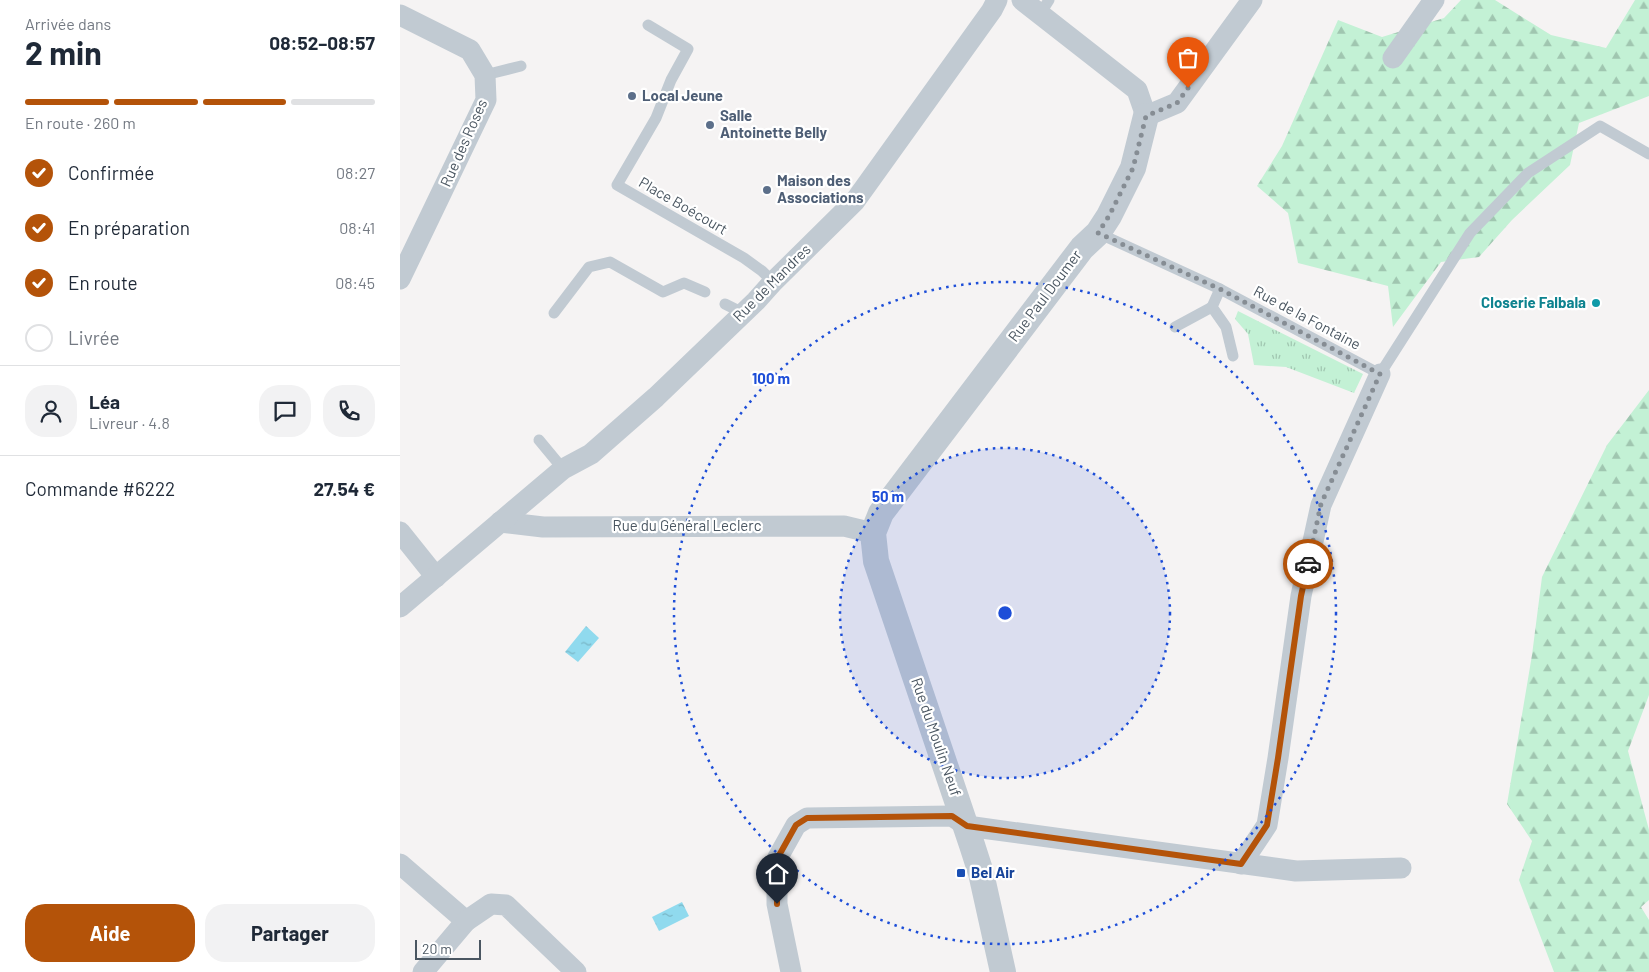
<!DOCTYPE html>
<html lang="fr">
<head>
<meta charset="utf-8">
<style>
  body { margin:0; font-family:Barlow,sans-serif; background:#f2f2f3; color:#1f2937; height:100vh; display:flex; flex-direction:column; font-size:19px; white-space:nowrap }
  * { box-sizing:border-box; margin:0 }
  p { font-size:16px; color:#747a83 }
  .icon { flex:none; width:28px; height:28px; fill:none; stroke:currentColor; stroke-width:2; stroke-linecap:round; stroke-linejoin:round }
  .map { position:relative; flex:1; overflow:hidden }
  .panel { display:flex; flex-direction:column; background:#fff; width:400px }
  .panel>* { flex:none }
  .scale { position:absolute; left:15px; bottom:12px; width:66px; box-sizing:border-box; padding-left:5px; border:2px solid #4a5661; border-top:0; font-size:14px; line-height:18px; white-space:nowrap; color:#4a5661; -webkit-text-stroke:4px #fff; paint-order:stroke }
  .pin { position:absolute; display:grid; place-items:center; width:42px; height:42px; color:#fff; margin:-51px -21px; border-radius:50% 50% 50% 0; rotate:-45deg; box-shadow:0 0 5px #0007 }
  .pin .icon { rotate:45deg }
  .courier { position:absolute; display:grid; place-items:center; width:50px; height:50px; margin:-25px; border:4px solid #b45309; border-radius:50%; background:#fff; color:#222; box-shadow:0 1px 6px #0007 }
  .summary em { font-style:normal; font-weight:700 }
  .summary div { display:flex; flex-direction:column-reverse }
  .summary { display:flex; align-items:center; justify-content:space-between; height:85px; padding:0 25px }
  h1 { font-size:32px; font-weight:700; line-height:38px }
  .bar { display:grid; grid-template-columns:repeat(4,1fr); gap:8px 5px; align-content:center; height:60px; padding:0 25px }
  .bar i { height:6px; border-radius:4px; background:#e0e1e3 }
  .bar .current { background:#b45309 }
  .bar p { grid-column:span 4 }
  .line { display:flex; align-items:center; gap:12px; padding:0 25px; border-top:1px solid #e0e1e3 }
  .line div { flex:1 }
  .round { display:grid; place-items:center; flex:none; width:52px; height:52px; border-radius:20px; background:#f2f2f3 }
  ol { padding:0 25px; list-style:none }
  li { display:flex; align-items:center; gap:15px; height:55px }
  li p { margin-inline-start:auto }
  li .icon { padding:5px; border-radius:50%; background:#b45309; color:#fff; stroke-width:4 }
  li:last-child { color:#747a83 }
  li i { width:28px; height:28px; border:2px solid #e0e1e3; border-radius:50% }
  .button { display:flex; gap:10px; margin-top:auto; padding:10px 25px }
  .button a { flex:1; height:58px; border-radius:20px; background:#b45309; color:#fff; font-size:20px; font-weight:700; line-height:58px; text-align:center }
  .button a+a { background:#f2f2f3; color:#1f2937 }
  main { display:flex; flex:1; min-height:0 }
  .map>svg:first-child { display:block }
</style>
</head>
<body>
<main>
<section class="panel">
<div class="summary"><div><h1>2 min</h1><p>Arrivée dans</p></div><em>08:52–08:57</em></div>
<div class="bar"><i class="current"></i><i class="current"></i><i class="current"></i><i></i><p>En route · 260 m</p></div>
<ol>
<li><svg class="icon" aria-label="check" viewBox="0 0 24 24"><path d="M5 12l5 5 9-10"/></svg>Confirmée<p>08:27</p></li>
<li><svg class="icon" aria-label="check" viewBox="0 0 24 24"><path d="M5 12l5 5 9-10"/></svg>En préparation<p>08:41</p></li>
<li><svg class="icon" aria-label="check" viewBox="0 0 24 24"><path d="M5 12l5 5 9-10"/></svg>En route<p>08:45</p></li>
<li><i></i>Livrée</li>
</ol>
<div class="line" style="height:90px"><a class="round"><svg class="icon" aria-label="person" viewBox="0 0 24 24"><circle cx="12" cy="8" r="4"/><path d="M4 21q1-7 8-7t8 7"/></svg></a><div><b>Léa</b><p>Livreur · 4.8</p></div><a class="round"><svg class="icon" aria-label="chat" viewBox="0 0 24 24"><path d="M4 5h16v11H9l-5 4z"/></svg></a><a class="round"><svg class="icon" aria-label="phone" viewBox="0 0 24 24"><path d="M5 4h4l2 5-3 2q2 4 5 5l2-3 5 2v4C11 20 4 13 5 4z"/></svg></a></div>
<div class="line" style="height:65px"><div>Commande #6222</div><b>27.54 €</b></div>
<div class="button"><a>Aide</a><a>Partager</a></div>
</section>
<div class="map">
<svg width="1249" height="972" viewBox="0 0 1249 972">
  <defs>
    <pattern id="grass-tufts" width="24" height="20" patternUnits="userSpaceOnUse" patternTransform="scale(1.25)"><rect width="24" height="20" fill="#c3f1d5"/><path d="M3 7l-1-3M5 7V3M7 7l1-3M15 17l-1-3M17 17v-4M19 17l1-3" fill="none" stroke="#a0c6b0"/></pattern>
    <pattern id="forest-firs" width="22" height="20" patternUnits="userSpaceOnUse" patternTransform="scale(1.25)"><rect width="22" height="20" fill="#c3f1d5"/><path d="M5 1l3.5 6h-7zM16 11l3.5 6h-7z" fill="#a0c6b0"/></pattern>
    <pattern id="water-ripples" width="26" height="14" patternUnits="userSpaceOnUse" patternTransform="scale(1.25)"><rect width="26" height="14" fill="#90daee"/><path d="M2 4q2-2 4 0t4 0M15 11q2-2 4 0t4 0" fill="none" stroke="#78b4c4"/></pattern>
  </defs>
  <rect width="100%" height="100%" fill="#f5f3f3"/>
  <polygon fill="url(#grass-tufts)" points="838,311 963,374 954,393 886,367 854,365 848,334 835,319"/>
  <g fill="url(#forest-firs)">
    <polygon points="1061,0 1095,0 1151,35 1206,48 1235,0 1249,0 1249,96 1179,123 1170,165 1112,220 1079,257 1041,262 993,327 988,286 898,263 888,213 857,186 882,146 938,20 982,37 1044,18"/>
    <polygon points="1249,390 1249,695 1228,751 1249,830 1249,900 1241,907 1249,920 1249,972 1154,972 1119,880 1132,841 1107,804 1132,655 1142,577 1207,445"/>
  </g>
  <g fill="url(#water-ripples)">
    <polygon points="186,626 199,638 178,662 165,652"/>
    <polygon points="282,902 289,916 259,931 252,917"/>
  </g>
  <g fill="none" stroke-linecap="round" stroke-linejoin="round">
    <g stroke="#c1cad2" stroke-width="11">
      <polyline points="640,14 649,0"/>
      <polyline points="248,25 288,49 271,80 256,118 217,185 344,258 362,271 373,282"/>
      <polyline points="85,75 121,66"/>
      <polyline points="698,233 820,289 980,374 1070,233 1128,173 1200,126 1249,154"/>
      <polyline points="820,289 812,307 826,327 833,356"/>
      <polyline points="325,304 343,313"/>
      <polyline points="154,313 189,267 210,262 263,292 284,283 305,292"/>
      <polyline points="775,327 812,307"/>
      <polyline points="139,440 163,469"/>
    </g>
    <g stroke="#c1cad2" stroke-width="21">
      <polyline points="622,0 737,90 746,116 777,103 852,0"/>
      <polyline points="0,15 70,50 85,75 86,100 0,279"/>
      <polyline points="993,58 1034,0"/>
      <polyline points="100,522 143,527 444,526 473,533"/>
      <polyline points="0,532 36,577"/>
      <polyline points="0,607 163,469 191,454 256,397 356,301 373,282 455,201 592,10 597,0"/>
      <polyline points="0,864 66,921 23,972"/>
      <polyline points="841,864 867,825 878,758 901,596 921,505 980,374"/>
      <polyline points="66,921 91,904 106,905 176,972"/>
      <polyline points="391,972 377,904 377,859 396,825 407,818 552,816 567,826 896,871 1001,868"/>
    </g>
    <polyline stroke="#c1cad2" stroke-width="26" points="603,972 581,873 572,845 476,561 473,533 481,513 682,248 698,233 709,216 733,168 746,116"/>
  </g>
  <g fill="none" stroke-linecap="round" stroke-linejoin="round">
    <polyline stroke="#868d94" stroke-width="5" stroke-dasharray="0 9" points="788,88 777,103 746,116 733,168 709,216 698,233 820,289 980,374 921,504 908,564"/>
    <polyline stroke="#b45309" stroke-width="6" points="377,904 377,859 396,825 407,818 552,816 567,826 841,864 867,825 878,758 901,596 908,564"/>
  </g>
  <circle cx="605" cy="613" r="165" fill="#1d4ed8" fill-opacity=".12"/>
  <g fill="none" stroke="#1d4ed8" stroke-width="2.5" stroke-dasharray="2.5 5">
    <circle cx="605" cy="613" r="165"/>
    <circle cx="605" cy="613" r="331"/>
  </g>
  <g fill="#5c6f8a" stroke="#fff" stroke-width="2">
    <circle cx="232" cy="96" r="5"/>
    <circle cx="310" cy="125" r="5"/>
    <circle cx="367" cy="190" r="5"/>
  </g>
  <circle fill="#0f9aa8" stroke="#fff" stroke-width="2" cx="1196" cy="303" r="5"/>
  <rect fill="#1a4fb4" stroke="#fff" stroke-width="2" x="556" y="868" width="10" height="10" rx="2.5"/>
  <g text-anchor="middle" stroke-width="4.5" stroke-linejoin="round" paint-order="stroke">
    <g font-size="15" font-weight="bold" fill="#4e5e75" stroke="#fff" text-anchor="start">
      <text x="242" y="101">Local Jeune</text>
      <text x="320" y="121">Salle<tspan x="320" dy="17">Antoinette Belly</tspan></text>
      <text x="377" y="186">Maison des<tspan x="377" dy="17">Associations</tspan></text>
    </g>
    <g font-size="15" fill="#4a5661" stroke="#fff">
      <text transform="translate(64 143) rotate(-66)" y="5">Rue des Roses</text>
      <text transform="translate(283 206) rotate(30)" y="5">Place Boécourt</text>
      <text transform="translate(372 283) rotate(-45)" y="5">Rue de Mandres</text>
      <text transform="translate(645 296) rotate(-53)" y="5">Rue Paul Doumer</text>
      <text transform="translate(907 318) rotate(28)" y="5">Rue de la Fontaine</text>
      <text x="287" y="531">Rue du Général Leclerc</text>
      <text transform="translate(536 737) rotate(71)" y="5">Rue du Moulin Neuf</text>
    </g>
    <g font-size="15" font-weight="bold" fill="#0d838f" stroke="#fff" text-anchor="end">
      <text x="1186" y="308">Closerie Falbala</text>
    </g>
    <g font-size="15" font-weight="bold" fill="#164399" stroke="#fff" text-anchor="start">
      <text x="571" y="878">Bel Air</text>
    </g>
  </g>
  <circle cx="605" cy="613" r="8" fill="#1d4ed8" stroke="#fff" stroke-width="2.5"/>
  <g font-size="15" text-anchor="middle" font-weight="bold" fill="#1d4ed8" stroke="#fff" stroke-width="4.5" stroke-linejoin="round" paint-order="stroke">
    <text x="371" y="384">100 m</text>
    <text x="488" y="502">50 m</text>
  </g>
</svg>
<div class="scale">20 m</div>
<div class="pin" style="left:788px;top:88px;background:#ea580c"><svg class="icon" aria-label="bag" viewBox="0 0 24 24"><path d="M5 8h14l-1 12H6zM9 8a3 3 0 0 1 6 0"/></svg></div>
<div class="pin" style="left:377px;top:904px;background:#1f2937"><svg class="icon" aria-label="home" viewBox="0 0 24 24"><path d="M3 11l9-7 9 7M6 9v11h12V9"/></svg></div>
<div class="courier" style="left:908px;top:564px"><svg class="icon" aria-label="car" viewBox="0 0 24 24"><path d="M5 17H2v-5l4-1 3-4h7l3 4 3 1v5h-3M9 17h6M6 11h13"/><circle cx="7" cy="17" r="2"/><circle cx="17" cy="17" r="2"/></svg></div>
</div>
</main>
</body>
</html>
